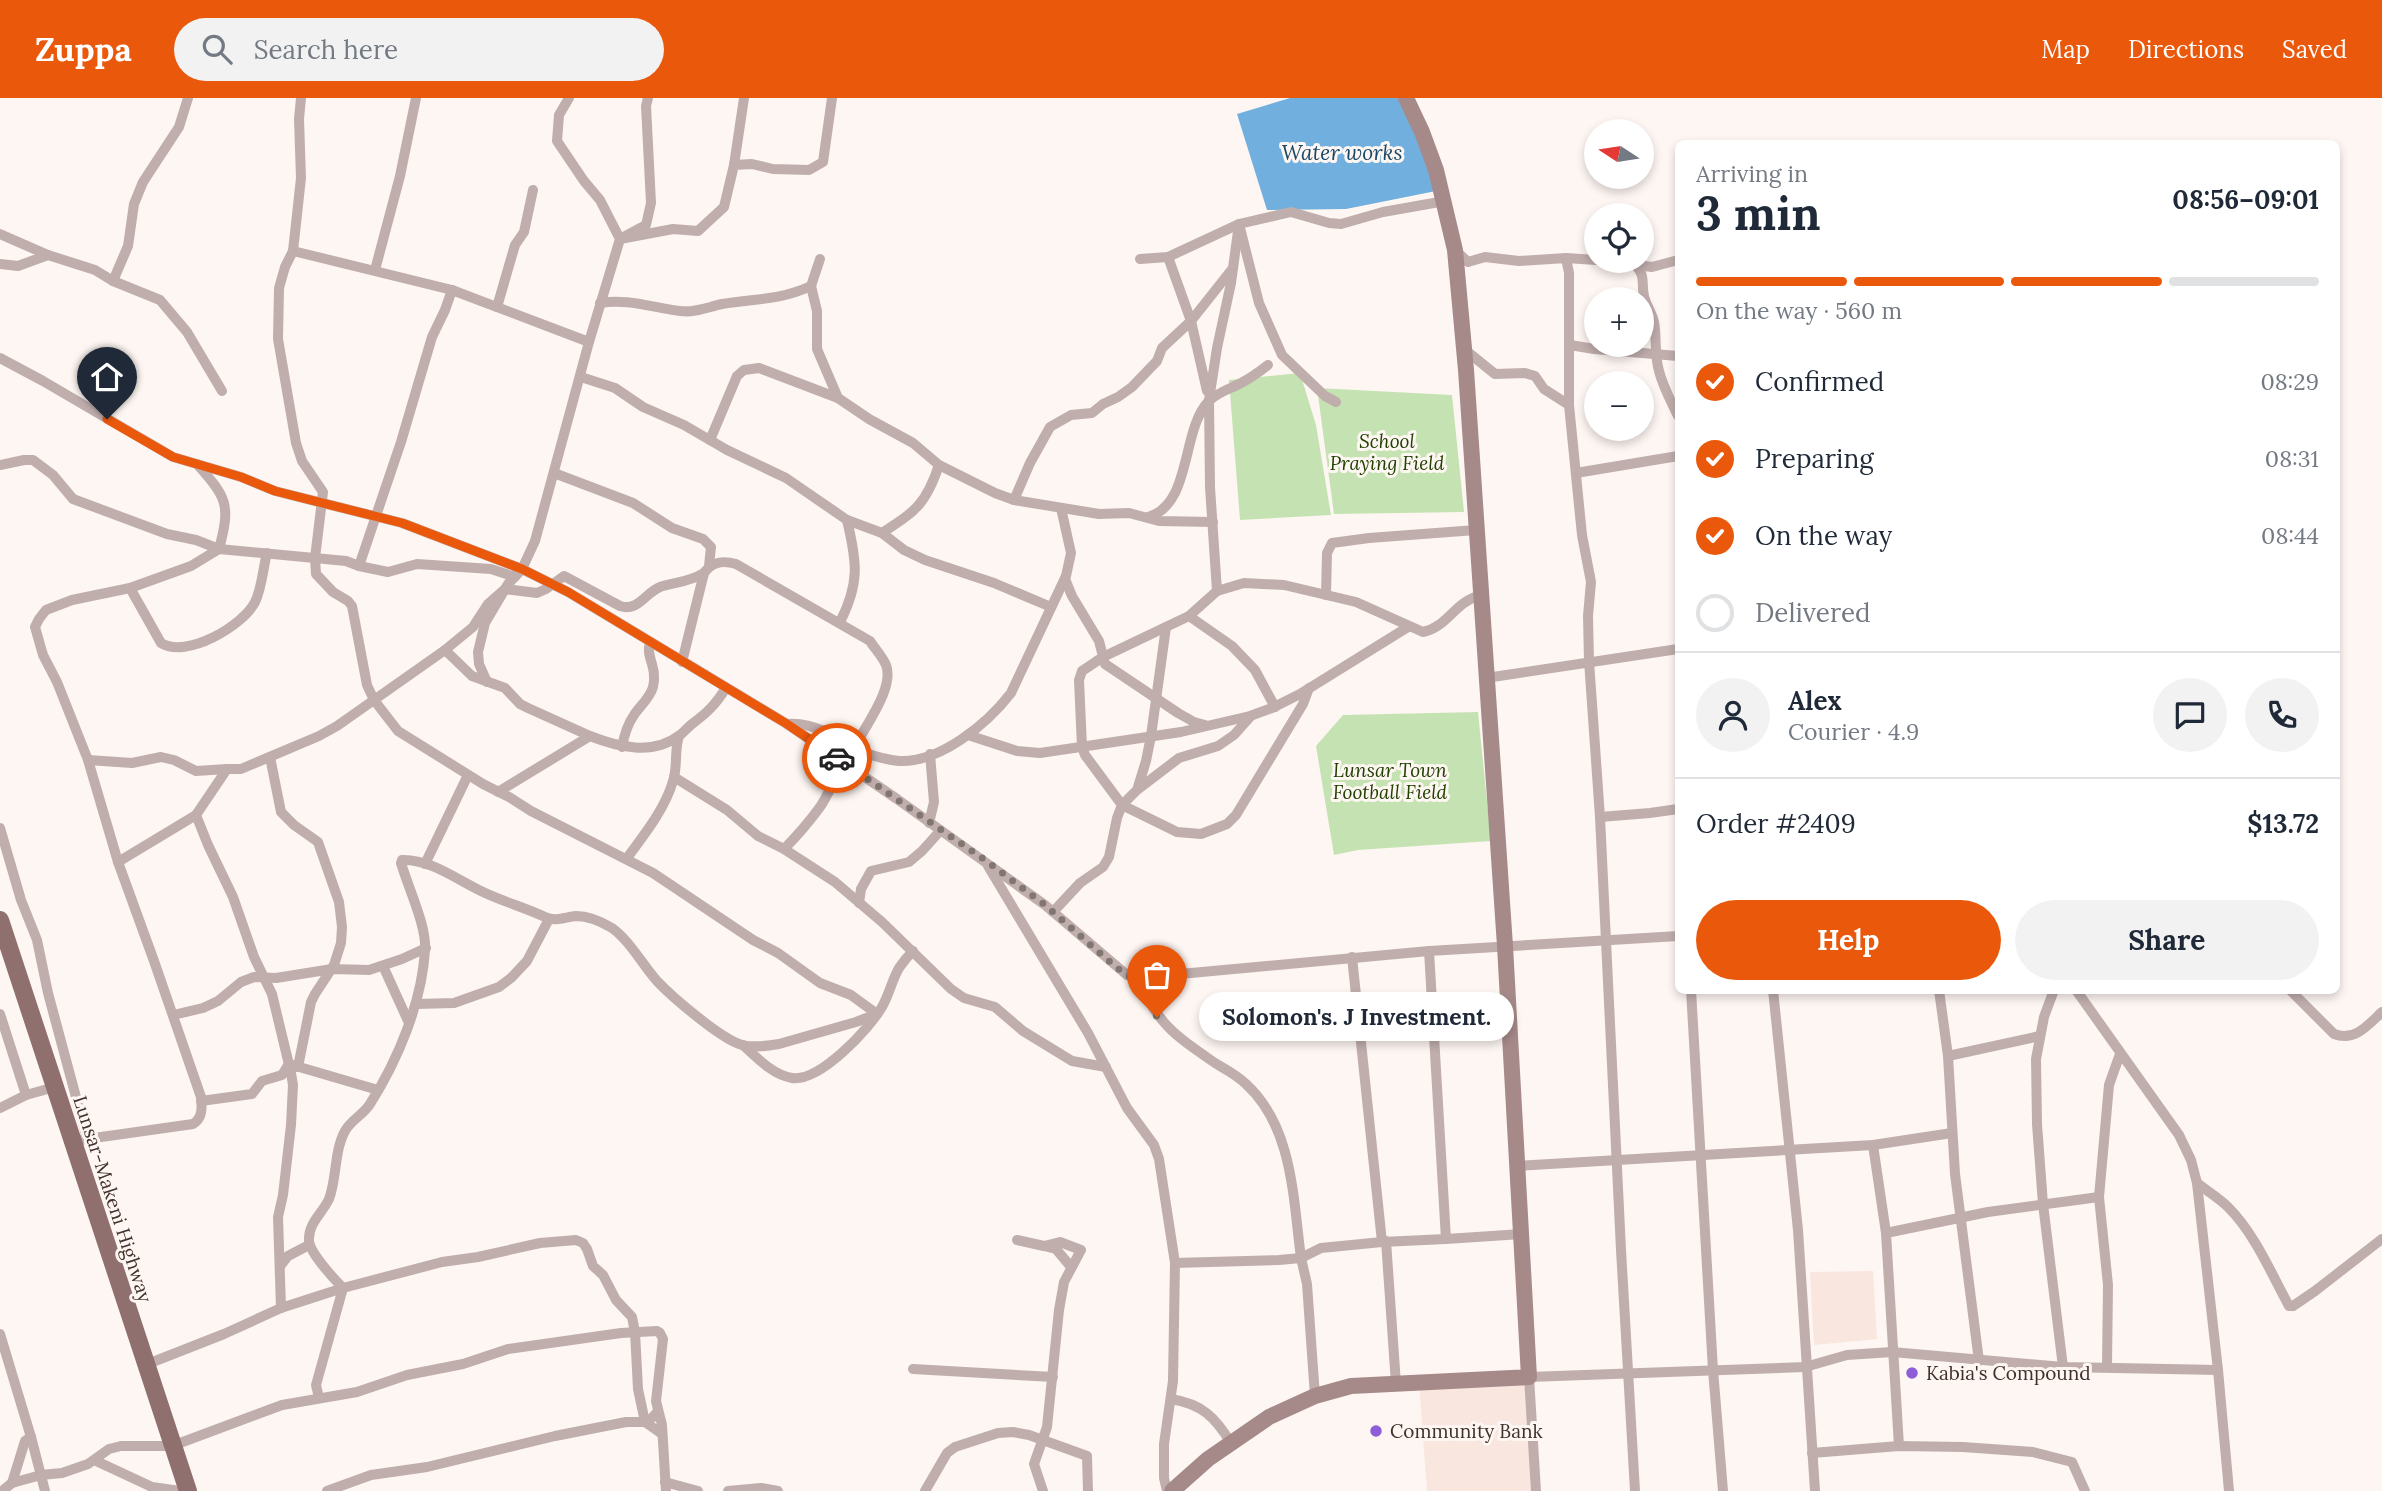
<!DOCTYPE html>
<html lang="en">
<head>
<meta charset="utf-8">
<style>
  body { margin:0; font-family:Lora,serif; background:#f2f2f3; color:#1f2937; height:100vh; display:flex; flex-direction:column; font-size:26px; white-space:nowrap }
  * { box-sizing:border-box; margin:0 }
  p { font-size:23px; color:#747a83 }
  .icon { flex:none; width:38px; height:38px; fill:none; stroke:currentColor; stroke-width:2; stroke-linecap:round; stroke-linejoin:round }
  .map { position:relative; flex:1; overflow:hidden }
  .sheet { position:absolute; left:1675px; top:42px; width:665px; height:854px; display:flex; flex-direction:column; background:#fff; border-radius:10px; box-shadow:0 4px 10px #0003 }
  .sheet>* { flex:none }
  .needle { width:46px; rotate:282deg }
  .buttons { position:absolute; left:1584px; top:21px; display:grid; gap:14px }
  .buttons a { display:grid; place-items:center; width:70px; height:70px; border-radius:50%; background:#fff; box-shadow:0 4px 10px #0003; font-size:35px }
  .pin { position:absolute; display:grid; place-items:center; width:60px; height:60px; color:#fff; margin:-72px -30px; border-radius:50% 50% 50% 0; rotate:-45deg; box-shadow:0 0 7px #0007 }
  .pin .icon { rotate:45deg }
  .courier { position:absolute; display:grid; place-items:center; width:70px; height:70px; margin:-35px; border:5px solid #ea580c; border-radius:50%; background:#fff; color:#222; box-shadow:0 2px 9px #0007 }
  .bubble { position:absolute; height:49px; border-radius:24px; background:#fff; box-shadow:0 4px 10px #0003; font-size:23px; font-weight:700; line-height:49px; text-align:center }
  .head em { font-style:normal; font-weight:700 }
  .head div { display:flex; flex-direction:column-reverse }
  .head { display:flex; align-items:center; justify-content:space-between; height:119px; padding:0 21px }
  h1 { font-size:46px; font-weight:700; line-height:52px }
  .bar { display:grid; grid-template-columns:repeat(4,1fr); gap:10px 7px; align-content:center; height:84px; padding:0 21px }
  .bar i { height:9px; border-radius:5px; background:#e0e1e3 }
  .bar .current { background:#ea580c }
  .bar p { grid-column:span 4 }
  .line { display:flex; align-items:center; gap:18px; padding:0 21px; border-top:2px solid #e0e1e3 }
  .line div { flex:1 }
  .round { display:grid; place-items:center; flex:none; width:74px; height:74px; border-radius:37px; background:#f2f2f3 }
  ol { padding:0 21px; list-style:none }
  li { display:flex; align-items:center; gap:21px; height:77px }
  li p { margin-inline-start:auto }
  li .icon { padding:7px; border-radius:50%; background:#ea580c; color:#fff; stroke-width:4 }
  li:last-child { color:#747a83 }
  li i { width:38px; height:38px; border:4px solid #e0e1e3; border-radius:50% }
  .cta { display:flex; gap:14px; margin-top:auto; padding:14px 21px }
  .cta a { flex:1; height:80px; border-radius:42px; background:#ea580c; color:#fff; font-size:28px; font-weight:700; line-height:80px; text-align:center }
  .cta a+a { background:#f2f2f3; color:#1f2937 }
  header { display:flex; align-items:center; gap:42px; box-sizing:border-box; height:98px; padding:0 35px; background:#ea580c; color:#fff }
  header strong { font-size:33px }
  nav { display:flex; gap:38px; margin-inline-start:auto; font-size:24px }
  .search { width:490px; height:63px; background:#f2f2f3; display:flex; align-items:center; gap:18px; box-sizing:border-box; padding:0 24px; border-radius:38px; color:#747a83; font-size:26px }
  .map>svg:first-child { display:block }
</style>
</head>
<body>
<header>
<strong>Zuppa</strong>
<div class="search"><svg class="icon" aria-label="search" viewBox="0 0 24 24"><circle cx="10" cy="10" r="6"/><path d="M15 15l6 6"/></svg>Search here</div>
<nav><a>Map</a><a>Directions</a><a>Saved</a></nav>
</header>
<div class="map">
<svg width="2382" height="1393" viewBox="0 0 2382 1393">
  <rect width="100%" height="100%" fill="#fef6f2"/>
  <g fill="#f9e6de">
    <polygon points="1873,1173 1877,1241 1814,1247 1810,1174"/>
    <polygon points="1529,1279 1536,1393 1427,1393 1419,1285"/>
  </g>
  <g fill="#c5e3b2">
    <polygon points="1300,275 1316,327 1331,417 1240,422 1229,282"/>
    <polygon points="1317,290 1452,297 1464,414 1334,416"/>
    <polygon points="1478,614 1491,743 1358,752 1334,757 1316,648 1343,617"/>
  </g>
  <polygon fill="#71b0de" points="1290,0 1406,0 1441,92 1346,111 1267,112 1237,16"/>
  <g fill="none" stroke-linecap="round" stroke-linejoin="round">
    <g stroke="#c0aead" stroke-width="10">
      <polyline points="301,0 299,21 301,80 293,153 285,169 279,190 278,241 296,345 302,363 323,394 315,460 316,476 333,494 348,503 352,508 367,587 374,602 398,633 483,686 509,699 531,713 653,775 753,842 778,855 820,885 851,897 877,916"/>
      <polyline points="648,0 646,8 651,105 646,127 620,141 673,131 698,133 724,109 734,67 752,66 773,71 809,72 823,64 832,0"/>
      <polyline points="734,67 744,0"/>
      <polyline points="0,136 48,157 95,172 113,183 160,202 187,234 222,293"/>
      <polyline points="1455,152 1468,164 1485,159 1519,163 1566,160 1569,175 1569,307 1582,437 1591,484 1588,518 1589,563 1600,719 1621,1152 1635,1393"/>
      <polyline points="293,153 452,192 589,244"/>
      <polyline points="1168,159 1191,223 1207,293"/>
      <polyline points="1566,160 1596,162"/>
      <polyline points="1140,161 1168,159 1239,126 1259,205 1282,257 1325,298 1336,304"/>
      <polyline points="1605,163 1652,169 1678,162"/>
      <polyline points="0,166 18,168 48,157"/>
      <path d="M1636,168c10,10 5,18 8,30 2,9 8,17 10,26 3,16 0,32 5,49 4,16 12,30 19,45"/>
      <polyline points="375,172 400,78 416,0"/>
      <polyline points="113,183 128,148 134,106 143,84 179,29 188,0"/>
      <polyline points="811,188 817,213 817,251 838,300"/>
      <path d="M600,205c28,-5 53,5 80,8 15,2 28,-4 42,-7 34,-6 56,-3 89,-18l9,-27"/>
      <polyline points="497,209 515,147 524,134 533,92"/>
      <polyline points="1570,247 1594,251 1678,258"/>
      <polyline points="1464,251 1495,276 1525,275 1535,278 1544,291 1569,307"/>
      <polyline points="0,260 43,283 173,359 241,379 275,393 402,425 522,471 568,494 787,626 897,701 1045,807 1127,877 1137,880 1429,853 1678,838"/>
      <polyline points="581,279 615,290 643,309 684,327 727,352 786,380 847,422 882,435 904,452 925,462 994,485 1051,509"/>
      <polyline points="710,342 737,278 744,272 759,270 838,300 869,321 913,345 939,367 995,395 1014,402 1099,416 1129,415 1159,423 1213,424"/>
      <polyline points="0,367 24,362 33,362 53,377 73,401 167,436 196,442 219,451 346,463 359,468 388,474 417,466 491,471 515,479"/>
      <polyline points="554,375 633,405 672,430 703,441 711,449 709,468"/>
      <polyline points="1576,375 1678,358"/>
      <polyline points="1014,402 1030,365 1050,329 1071,317 1092,315 1103,306 1118,299 1132,289 1157,263 1162,250 1191,223 1233,170"/>
      <path d="M1148,419c44,-12 33,-86 60,-115 9,-10 22,-13 33,-19 10,-5 18,-11 27,-18"/>
      <path d="M882,435c34,-22 44,-29 57,-68"/>
      <polyline points="359,468 401,344 432,239 445,212 452,192"/>
      <polyline points="1065,481 1072,498 1099,543 1105,566 1178,615 1194,624 1205,627"/>
      <path d="M130,490l31,55c25,16 82,-17 94,-41 7,-14 8,-34 12,-49"/>
      <polyline points="1217,493 1210,389 1209,302 1217,250 1231,185 1239,126 1291,114 1329,125 1341,126 1383,114 1445,103"/>
      <polyline points="1326,497 1327,455 1332,445 1369,440 1476,432"/>
      <polyline points="1189,518 1232,548 1255,572 1275,609"/>
      <path d="M840,524c20,-39 17,-60 7,-102"/>
      <polyline points="445,552 472,578 505,590 520,606 528,610 590,638"/>
      <path d="M682,564l22,-89c8,-11 18,-13 32,-9l134,77c5,8 12,15 16,24 9,23 -22,62 -31,82"/>
      <polyline points="1486,580 1678,551"/>
      <polyline points="487,584 479,566 478,554 485,525 508,486 522,471 535,443 589,244 620,141 600,102 584,83 557,43 559,17 569,0"/>
      <path d="M1309,590l-6,16 -67,111 -9,9 -26,10 -24,-2 -55,-27 -37,-50 -3,-8 -3,-67 3,-9 21,-14 86,-41 28,-25 27,-8 40,2 72,17 67,30c25,-5 32,-31 58,-37"/>
      <path d="M787,626c23,-3 55,14 74,27"/>
      <polyline points="968,637 1017,653 1040,655 1181,634 1250,618 1272,610 1300,596 1408,529"/>
      <path d="M622,649c2,-11 5,-22 12,-32 6,-9 16,-17 19,-28 5,-20 -8,-31 -3,-44"/>
      <polyline points="270,659 281,714 294,727 318,744 339,804 342,829 341,845 334,867 315,896 311,904 298,969"/>
      <polyline points="88,662 132,665 161,659 174,662 196,673 227,671"/>
      <polyline points="674,679 727,712 758,738 784,751 835,784 882,824 951,891 964,900 995,909 1023,933 1072,963 1106,969"/>
      <polyline points="1138,689 1146,663 1151,638 1166,529"/>
      <path d="M498,694l92,-56c28,11 63,20 90,-1 4,-3 8,-8 12,-11 16,-12 23,-19 34,-36"/>
      <polyline points="196,717 208,747 233,799 254,859 272,896 291,975 293,987 291,1027 283,1097 278,1119 281,1210"/>
      <polyline points="1600,719 1650,715 1678,711"/>
      <polyline points="929,725 934,704 930,656"/>
      <polyline points="0,730 21,802 37,842 48,895 87,1040"/>
      <path d="M784,751c13,-13 25,-27 36,-42 13,-19 19,-46 42,-55 12,4 24,8 37,9 41,2 88,-37 112,-68l55,-117 5,-23 -10,-45"/>
      <path d="M627,760c17,-23 38,-49 46,-77 5,-15 1,-30 6,-45"/>
      <path d="M118,764l-30,-102 -31,-78 -14,-27 -8,-28 4,-8 7,-9 26,-10 58,-12 61,-22 28,-17c12,-45 8,-51 -22,-85"/>
      <polyline points="425,766 468,677"/>
      <polyline points="988,768 1088,935 1127,1010 1154,1047 1159,1061 1175,1165 1173,1283 1164,1346 1164,1380 1167,1393"/>
      <polyline points="859,805 861,791 871,773 909,764 922,753 940,733"/>
      <polyline points="1053,814 1080,785 1103,769 1109,759 1117,720 1122,707 1137,692 1179,660 1218,648 1234,637 1250,619"/>
      <polyline points="1352,859 1382,1144"/>
      <polyline points="383,868 409,925"/>
      <path d="M1137,880c22,47 36,56 78,85 10,6 22,12 31,21 47,43 47,114 55,174l20,-10 61,-6 64,-3 -17,-288"/>
      <polyline points="1691,892 1713,1272 1723,1393"/>
      <polyline points="1773,892 1798,1132 1815,1393"/>
      <polyline points="1939,892 1948,958 1955,1076 1979,1263"/>
      <polyline points="2054,892 2044,919 2036,961 2037,1026 2043,1106 2063,1269"/>
      <polyline points="2076,892 2179,1037 2191,1062 2197,1085 2218,1272"/>
      <path d="M2290,892l44,44c21,8 34,-9 48,-22"/>
      <polyline points="417,906 454,905 499,889 511,880 527,863 549,821"/>
      <polyline points="0,916 26,997"/>
      <polyline points="173,917 203,910 218,903 241,884 254,879 276,880 332,871 369,872 402,861 426,850"/>
      <path d="M743,947c14,13 30,30 49,33 28,4 77,-49 90,-71 7,-12 10,-27 17,-39 4,-6 9,-12 14,-17"/>
      <polyline points="1948,958 2040,938"/>
      <polyline points="201,1003 252,996 262,983 282,977 289,966 378,992"/>
      <polyline points="0,1010 26,997 55,989"/>
      <path d="M73,1043l120,-17c10,-6 9,-17 8,-27l-47,-136 -36,-99 78,-47 31,-46h14l78,-33 18,-10 108,-76 28,-23 15,-23 17,-15 32,4 9,-4 18,-13 56,30c18,6 25,-13 40,-19 15,-5 27,-4 44,-14"/>
      <polyline points="1873,1047 1886,1135 1899,1348"/>
      <polyline points="1517,1068 1873,1047 1952,1035"/>
      <path d="M2197,1085c10,8 22,15 31,24 27,27 43,66 61,99h4l22,-15 67,-52"/>
      <polyline points="1886,1135 1988,1114 2099,1099"/>
      <polyline points="1446,1141 1522,1136"/>
      <polyline points="1017,1142 1044,1148 1060,1144 1081,1152 1064,1184 1059,1212 1047,1329 1034,1366 1043,1393"/>
      <polyline points="1386,1143 1396,1286"/>
      <polyline points="1044,1148 1056,1151 1071,1169"/>
      <polyline points="1175,1165 1279,1162 1301,1160 1307,1186 1315,1298"/>
      <polyline points="281,1167 288,1158 309,1147"/>
      <polyline points="0,1236 31,1339 45,1393"/>
      <polyline points="145,1267 224,1236 281,1210 343,1190 442,1164 478,1159 540,1145 576,1142 583,1145 587,1151 593,1168 603,1177 616,1202 632,1219 635,1234 638,1291 645,1324 652,1320 658,1313"/>
      <polyline points="2107,1268 2108,1187 2099,1099 2109,987 2120,956"/>
      <polyline points="913,1271 1053,1279"/>
      <path d="M319,1300l-3,-13 27,-97c-9,-9 -33,-35 -34,-47 -1,-18 13,-27 20,-42 8,-21 5,-48 16,-68 6,-11 18,-16 25,-27 28,-44 52,-102 55,-154 2,-23 -17,-63 -24,-87l1,-3c28,-1 54,19 79,31 20,10 43,16 64,26 11,5 20,0 31,-1 12,0 26,6 36,12 18,13 30,36 45,53 15,16 64,58 85,64 12,3 25,1 37,-1l77,-22 21,-8"/>
      <path d="M1171,1301c31,5 44,18 60,44"/>
      <polyline points="1812,1355 1899,1348 1963,1349 2033,1354 2072,1364 2085,1393"/>
      <polyline points="94,1362 152,1389 180,1393"/>
      <polyline points="665,1384 698,1393"/>
      <polyline points="12,1385 25,1343 31,1339"/>
      <polyline points="2,1393 12,1385 41,1377 62,1375 88,1366 109,1351 121,1348 172,1348 282,1307 357,1294 407,1277 463,1266 508,1251 621,1235 657,1233 660,1235 663,1241 656,1303 662,1327 666,1393"/>
      <polyline points="327,1393 371,1377 427,1369 555,1338 626,1324 645,1324 662,1336"/>
      <polyline points="728,1393 761,1390 778,1393"/>
      <polyline points="925,1393 947,1355 955,1349 998,1335 1013,1334 1029,1337 1087,1358 1088,1393"/>
      <polyline points="1536,1393 1529,1279 1805,1269 1847,1257 1892,1254 2063,1269 2218,1272 2229,1393"/>
    </g>
    <polyline stroke="#a58a89" stroke-width="16" points="1172,1393 1208,1361 1269,1319 1315,1298 1351,1288 1529,1279 1505,848 1466,272 1455,152 1436,72 1422,34 1406,0"/>
    <polyline stroke="#90706f" stroke-width="18" points="0,822 188,1393"/>
  </g>
  <g fill="none" stroke-linecap="round" stroke-linejoin="round">
    <polyline stroke="#827671" stroke-width="7" stroke-dasharray="0 12.6" points="837,660 985,762 1045,807 1116,869 1126,877 1137,880 1157,919"/>
    <polyline stroke="#ea580c" stroke-width="9" points="107,321 173,359 241,379 275,393 402,425 522,471 568,494 787,626 837,660"/>
  </g>
  <g fill="#8d5ed7" stroke="#fef6f2" stroke-width="2.5">
    <circle cx="1912" cy="1275" r="7"/>
    <circle cx="1376" cy="1333" r="7"/>
  </g>
  <g text-anchor="middle" stroke-width="6" stroke-linejoin="round" paint-order="stroke">
    <g font-size="19" font-style="italic" fill="#204100" stroke="#fef6f2">
      <text x="1387" y="350">School<tspan x="1387" dy="22">Praying Field</tspan></text>
      <text x="1390" y="679">Lunsar Town<tspan x="1390" dy="22">Football Field</tspan></text>
    </g>
    <g font-size="19" fill="#40312b" stroke="#fef6f2">
      <text transform="translate(113 1101) rotate(72)" y="7">Lunsar-Makeni Highway</text>
    </g>
    <g font-size="19" fill="#40312b" stroke="#fef6f2" text-anchor="start">
      <text x="1926" y="1282">Kabia's Compound</text>
      <text x="1390" y="1340">Community Bank</text>
    </g>
    <g font-size="21" font-style="italic" fill="#184867" stroke="#fef6f2">
      <text x="1342" y="62">Water works</text>
    </g>
  </g>
</svg>
<div class="buttons">
<a><svg class="needle" viewBox="-14 -14 28 28"><path d="M0-13l5 13h-10z" fill="#e53935"/><path d="M0 13l5-13h-10z" fill="#747a83"/></svg></a>
<a><svg class="icon" aria-label="locate" viewBox="0 0 24 24"><circle cx="12" cy="12" r="6"/><path d="M12 2v4M12 18v4M2 12h4M18 12h4"/></svg></a>
<a>+</a>
<a>−</a>
</div>
<div class="pin" style="left:1157px;top:919px;background:#ea580c"><svg class="icon" aria-label="bag" viewBox="0 0 24 24"><path d="M5 8h14l-1 12H6zM9 8a3 3 0 0 1 6 0"/></svg></div>
<div class="pin" style="left:107px;top:321px;background:#1f2937"><svg class="icon" aria-label="home" viewBox="0 0 24 24"><path d="M3 11l9-7 9 7M6 9v11h12V9"/></svg></div>
<div class="courier" style="left:837px;top:660px"><svg class="icon" aria-label="car" viewBox="0 0 24 24"><path d="M5 17H2v-5l4-1 3-4h7l3 4 3 1v5h-3M9 17h6M6 11h13"/><circle cx="7" cy="17" r="2"/><circle cx="17" cy="17" r="2"/></svg></div>
<div class="bubble" style="left:1199px;top:894px;width:315px">Solomon's. J Investment.</div>
<section class="sheet">
<div class="head"><div><h1>3 min</h1><p>Arriving in</p></div><em>08:56–09:01</em></div>
<div class="bar"><i class="current"></i><i class="current"></i><i class="current"></i><i></i><p>On the way · 560 m</p></div>
<ol>
<li><svg class="icon" aria-label="check" viewBox="0 0 24 24"><path d="M5 12l5 5 9-10"/></svg>Confirmed<p>08:29</p></li>
<li><svg class="icon" aria-label="check" viewBox="0 0 24 24"><path d="M5 12l5 5 9-10"/></svg>Preparing<p>08:31</p></li>
<li><svg class="icon" aria-label="check" viewBox="0 0 24 24"><path d="M5 12l5 5 9-10"/></svg>On the way<p>08:44</p></li>
<li><i></i>Delivered</li>
</ol>
<div class="line" style="height:126px"><a class="round"><svg class="icon" aria-label="person" viewBox="0 0 24 24"><circle cx="12" cy="8" r="4"/><path d="M4 21q1-7 8-7t8 7"/></svg></a><div><b>Alex</b><p>Courier · 4.9</p></div><a class="round"><svg class="icon" aria-label="chat" viewBox="0 0 24 24"><path d="M4 5h16v11H9l-5 4z"/></svg></a><a class="round"><svg class="icon" aria-label="phone" viewBox="0 0 24 24"><path d="M5 4h4l2 5-3 2q2 4 5 5l2-3 5 2v4C11 20 4 13 5 4z"/></svg></a></div>
<div class="line" style="height:91px"><div>Order #2409</div><b>$13.72</b></div>
<div class="cta"><a>Help</a><a>Share</a></div>
</section>
</div>
</body>
</html>
